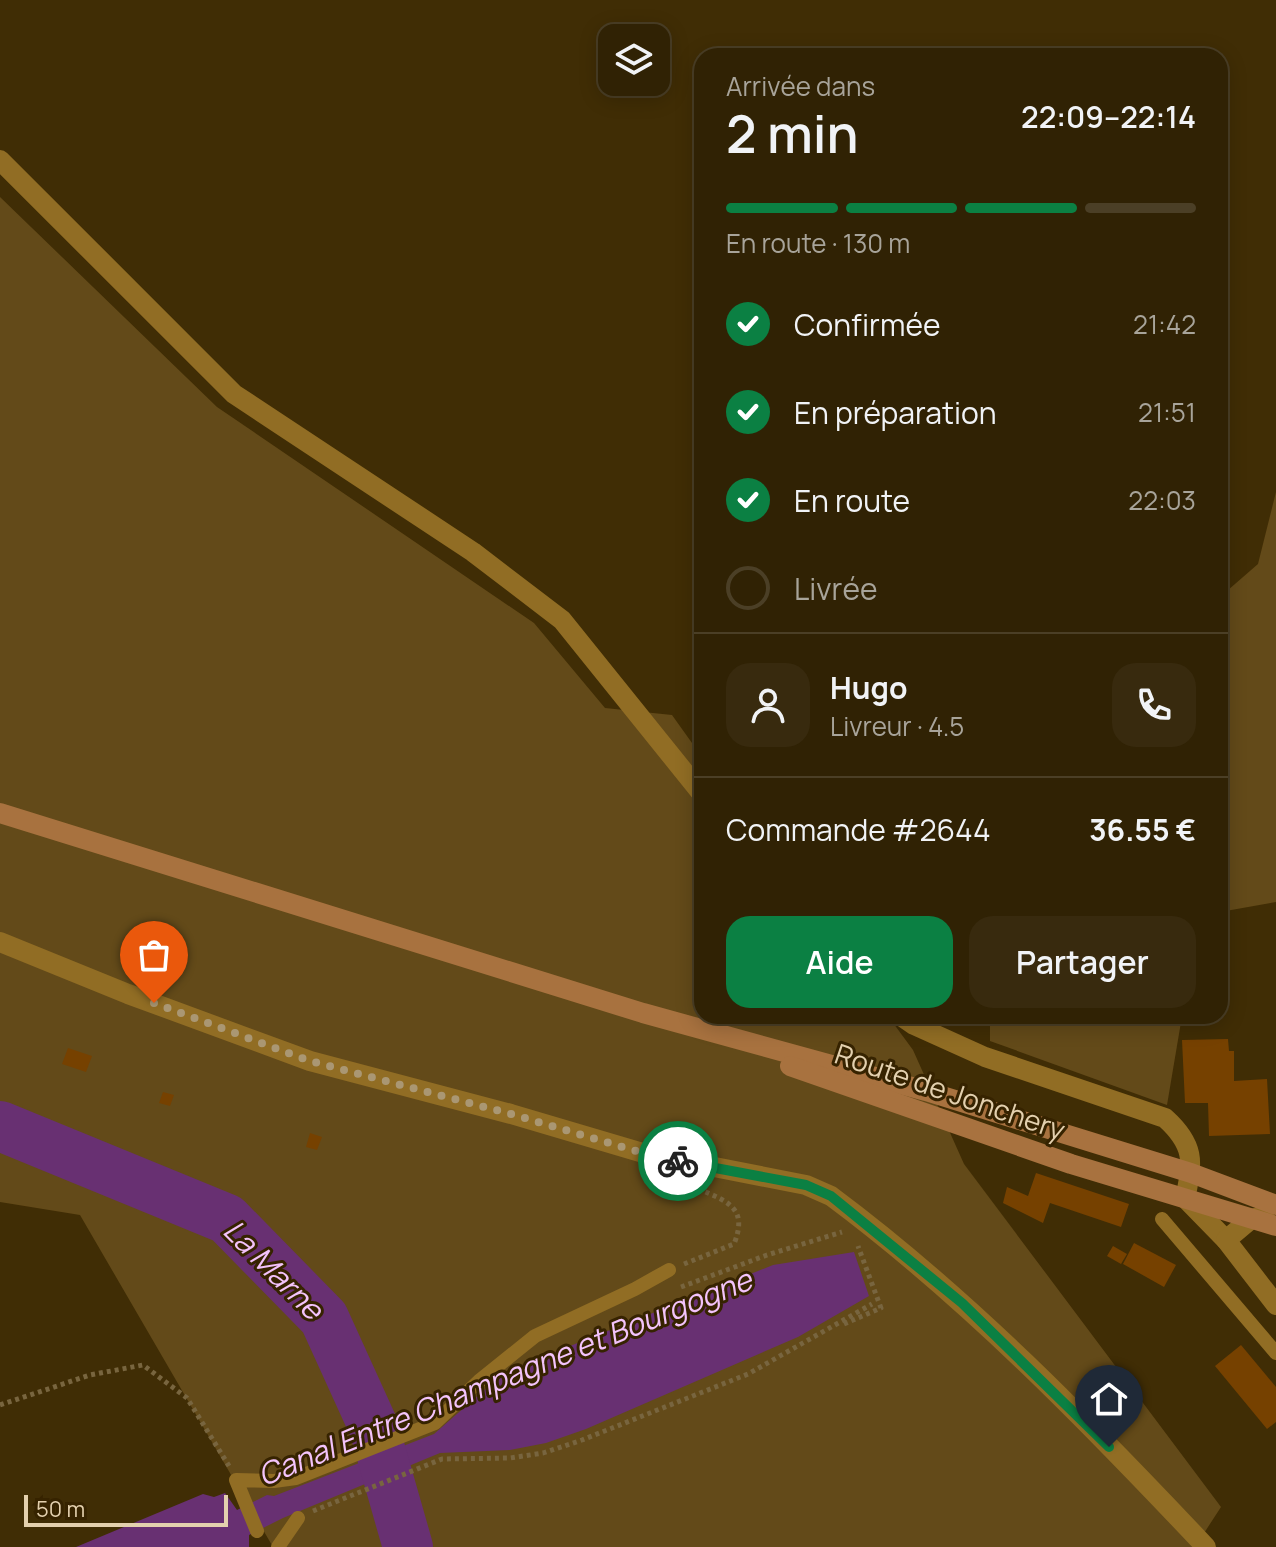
<!DOCTYPE html>
<html lang="fr">
<head>
<meta charset="utf-8">
<style>
  body { margin:0; font-family:Manrope,sans-serif; background:#382a0e; color:#f1f3f6; height:100vh; display:flex; flex-direction:column; font-size:30px; white-space:nowrap }
  * { box-sizing:border-box; margin:0 }
  p { font-size:26px; color:#a8a49a }
  .icon { flex:none; width:44px; height:44px; fill:none; stroke:currentColor; stroke-width:2; stroke-linecap:round; stroke-linejoin:round }
  .map { position:relative; flex:1; overflow:hidden }
  .side { position:absolute; left:694px; top:48px; width:534px; height:976px; display:flex; flex-direction:column; background:#302204; border-radius:24px; box-shadow:0 4px 20px #0003,0 0 0 2px #4b3f26 }
  .side>* { flex:none }
  .controls { position:absolute; left:598px; top:24px; display:grid; gap:16px }
  .controls a { display:grid; place-items:center; width:72px; height:72px; border-radius:16px; background:#302204; box-shadow:0 4px 20px #0003,0 0 0 2px #4b3f26; font-size:40px }
  .scale { position:absolute; left:24px; bottom:20px; width:204px; box-sizing:border-box; padding-left:8px; border:4px solid #e3d0ae; border-top:0; font-size:22px; line-height:28px; white-space:nowrap; color:#e3d0ae; -webkit-text-stroke:6px #362300; paint-order:stroke }
  .pin { position:absolute; display:grid; place-items:center; width:68px; height:68px; color:#fff; margin:-82px -34px; border-radius:50% 50% 50% 0; rotate:-45deg; box-shadow:0 0 8px #0007 }
  .pin .icon { rotate:45deg }
  .courier { position:absolute; display:grid; place-items:center; width:80px; height:80px; margin:-40px; border:6px solid #0b8043; border-radius:50%; background:#fff; color:#222; box-shadow:0 2px 10px #0007 }
  .summary em { font-style:normal; font-weight:600 }
  .summary div { display:flex; flex-direction:column-reverse }
  .summary { display:flex; align-items:center; justify-content:space-between; height:136px; padding:0 32px }
  h1 { font-size:52px; font-weight:600; line-height:60px }
  .bar { display:grid; grid-template-columns:repeat(4,1fr); gap:12px 8px; align-content:center; height:96px; padding:0 32px }
  .bar i { height:10px; border-radius:6px; background:#4b3f26 }
  .bar .selected { background:#0b8043 }
  .bar p { grid-column:span 4 }
  .line { display:flex; align-items:center; gap:20px; padding:0 32px; border-top:2px solid #4b3f26 }
  .line div { flex:1 }
  .round { display:grid; place-items:center; flex:none; width:84px; height:84px; border-radius:24px; background:#382a0e }
  ol { padding:0 32px; list-style:none }
  li { display:flex; align-items:center; gap:24px; height:88px }
  li p { margin-inline-start:auto }
  li .icon { padding:8px; border-radius:50%; background:#0b8043; color:#fff; stroke-width:4 }
  li:last-child { color:#a8a49a }
  li i { width:44px; height:44px; border:4px solid #4b3f26; border-radius:50% }
  .action { display:flex; gap:16px; margin-top:auto; padding:16px 32px }
  .action a { flex:1; height:92px; border-radius:24px; background:#0b8043; color:#fff; font-size:32px; font-weight:600; line-height:92px; text-align:center }
  .action a+a { background:#382a0e; color:#f1f3f6 }
  .map>svg:first-child { display:block }
</style>
</head>
<body>
<div class="map">
<svg width="1276" height="1547" viewBox="0 0 1276 1547">
  <rect width="100%" height="100%" fill="#402d05"/>
  <g fill="#634a19">
    <polygon points="0,197 217,407 534,623 605,708 672,715 702,757 702,1016 888,1016 913,1050 964,1164 1221,1507 1195,1547 273,1547 80,1215 0,1202"/>
    <polygon points="1276,492 1276,902 1220,912 1220,597 1258,564"/>
    <polygon points="990,1016 1182,1016 1167,1105 990,1041"/>
  </g>
  <polygon fill="#683072" points="854,1252 869,1296 798,1337 586,1429 546,1443 510,1450 440,1453 283,1518 249,1535 249,1547 76,1547 203,1494 214,1497 225,1493 237,1510 267,1495 274,1496 434,1434 505,1372 773,1265"/>
  <g fill="none" stroke-linecap="round" stroke-linejoin="round">
    <polyline stroke="#683072" stroke-width="50" points="0,1126 227,1219 324,1318 374,1428 408,1547"/>
  </g>
  <g fill="#764100">
    <polygon points="1228,1039 1229,1051 1234,1051 1234,1081 1267,1079 1270,1134 1209,1136 1208,1103 1185,1103 1182,1040"/>
    <polygon points="68,1048 92,1056 86,1072 62,1064"/>
    <polygon points="163,1092 174,1095 170,1106 159,1103"/>
    <polygon points="310,1133 322,1137 317,1150 306,1147"/>
    <polygon points="1036,1173 1129,1204 1121,1227 1050,1203 1043,1223 1003,1203 1007,1187 1028,1196"/>
    <polygon points="1134,1243 1176,1265 1164,1287 1123,1264"/>
    <polygon points="1113,1246 1127,1254 1121,1264 1107,1256"/>
    <polygon points="1241,1345 1276,1387 1276,1422 1267,1429 1215,1366"/>
  </g>
  <g fill="none" stroke-linecap="round" stroke-linejoin="round">
    <g stroke="#78653f" stroke-width="5" stroke-dasharray="4 4" stroke-linecap="butt">
      <path d="M684,1264l50,-20c14,-35 -5,-42 -33,-54"/>
      <polyline points="681,1287 767,1255 842,1232"/>
      <polyline points="844,1324 881,1308 858,1246"/>
      <polyline points="0,1405 90,1375 143,1365 187,1398 229,1466"/>
      <polyline points="313,1511 442,1459 510,1458 543,1453 582,1440 748,1374 872,1304"/>
    </g>
    <g stroke="#916d24" stroke-width="14">
      <polyline points="1162,1219 1276,1353"/>
      <polyline points="257,1531 236,1480 274,1481 296,1478 435,1423 479,1381 535,1336 635,1289 669,1270"/>
      <polyline points="278,1547 298,1518"/>
    </g>
    <g stroke="#916d24" stroke-width="20">
      <polyline points="0,160 234,394 473,552 562,620 702,794"/>
      <path d="M0,942l128,52 182,67 201,53 132,39 163,32 25,11c137,102 258,227 375,351"/>
      <path d="M901,1016l13,9 71,32 180,61c29,26 29,44 20,80l41,42"/>
      <polyline points="1264,1216 1251,1219 1226,1240 1276,1305"/>
    </g>
    <g stroke="#a8723f" stroke-width="20">
      <polyline points="0,813 643,1013 926,1091 1191,1173 1276,1205"/>
      <polyline points="790,1066 1071,1164 1276,1226"/>
    </g>
  </g>
  <g fill="none" stroke-linecap="round" stroke-linejoin="round">
    <polyline stroke="#aa9773" stroke-width="8" stroke-dasharray="0 14.4" points="154,1003 310,1061 511,1114 643,1153 678,1161"/>
    <polyline stroke="#0b8043" stroke-width="10" points="678,1161 806,1185 831,1196 962,1303 1109,1447"/>
  </g>
  <g text-anchor="middle" stroke-width="6" stroke-linejoin="round" paint-order="stroke">
    <g font-size="28" fill="#e3d0ae" stroke="#362300">
      <text transform="translate(950 1092) rotate(19)" y="10">Route de Jonchery</text>
    </g>
    <g font-size="30" font-style="italic" fill="#f3c3fb" stroke="#362300">
      <text transform="translate(273 1270) rotate(45)" y="10">La Marne</text>
      <text transform="translate(505 1378) rotate(-22)" y="10">Canal Entre Champagne et Bourgogne</text>
    </g>
  </g>
</svg>
<div class="controls">
<a><svg class="icon" aria-label="layers" viewBox="0 0 24 24"><path d="M12 4l9 5-9 5-9-5zM3 14l9 5 9-5"/></svg></a>
</div>
<div class="scale">50 m</div>
<div class="pin" style="left:154px;top:1003px;background:#ea580c"><svg class="icon" aria-label="bag" viewBox="0 0 24 24"><path d="M5 8h14l-1 12H6zM9 8a3 3 0 0 1 6 0"/></svg></div>
<div class="pin" style="left:1109px;top:1447px;background:#1f2937"><svg class="icon" aria-label="home" viewBox="0 0 24 24"><path d="M3 11l9-7 9 7M6 9v11h12V9"/></svg></div>
<div class="courier" style="left:678px;top:1161px"><svg class="icon" aria-label="bike" viewBox="0 0 24 24"><circle cx="6" cy="16" r="4"/><circle cx="18" cy="16" r="4"/><path d="M6 16l4-8h5l3 8M10 8l3 8H6M13 5h3"/></svg></div>
<section class="side">
<div class="summary"><div><h1>2 min</h1><p>Arrivée dans</p></div><em>22:09–22:14</em></div>
<div class="bar"><i class="selected"></i><i class="selected"></i><i class="selected"></i><i></i><p>En route · 130 m</p></div>
<ol>
<li><svg class="icon" aria-label="check" viewBox="0 0 24 24"><path d="M5 12l5 5 9-10"/></svg>Confirmée<p>21:42</p></li>
<li><svg class="icon" aria-label="check" viewBox="0 0 24 24"><path d="M5 12l5 5 9-10"/></svg>En préparation<p>21:51</p></li>
<li><svg class="icon" aria-label="check" viewBox="0 0 24 24"><path d="M5 12l5 5 9-10"/></svg>En route<p>22:03</p></li>
<li><i></i>Livrée</li>
</ol>
<div class="line" style="height:144px"><a class="round"><svg class="icon" aria-label="person" viewBox="0 0 24 24"><circle cx="12" cy="8" r="4"/><path d="M4 21q1-7 8-7t8 7"/></svg></a><div><b>Hugo</b><p>Livreur · 4.5</p></div><a class="round"><svg class="icon" aria-label="phone" viewBox="0 0 24 24"><path d="M5 4h4l2 5-3 2q2 4 5 5l2-3 5 2v4C11 20 4 13 5 4z"/></svg></a></div>
<div class="line" style="height:104px"><div>Commande #2644</div><b>36.55 €</b></div>
<div class="action"><a>Aide</a><a>Partager</a></div>
</section>
</div>
</body>
</html>
